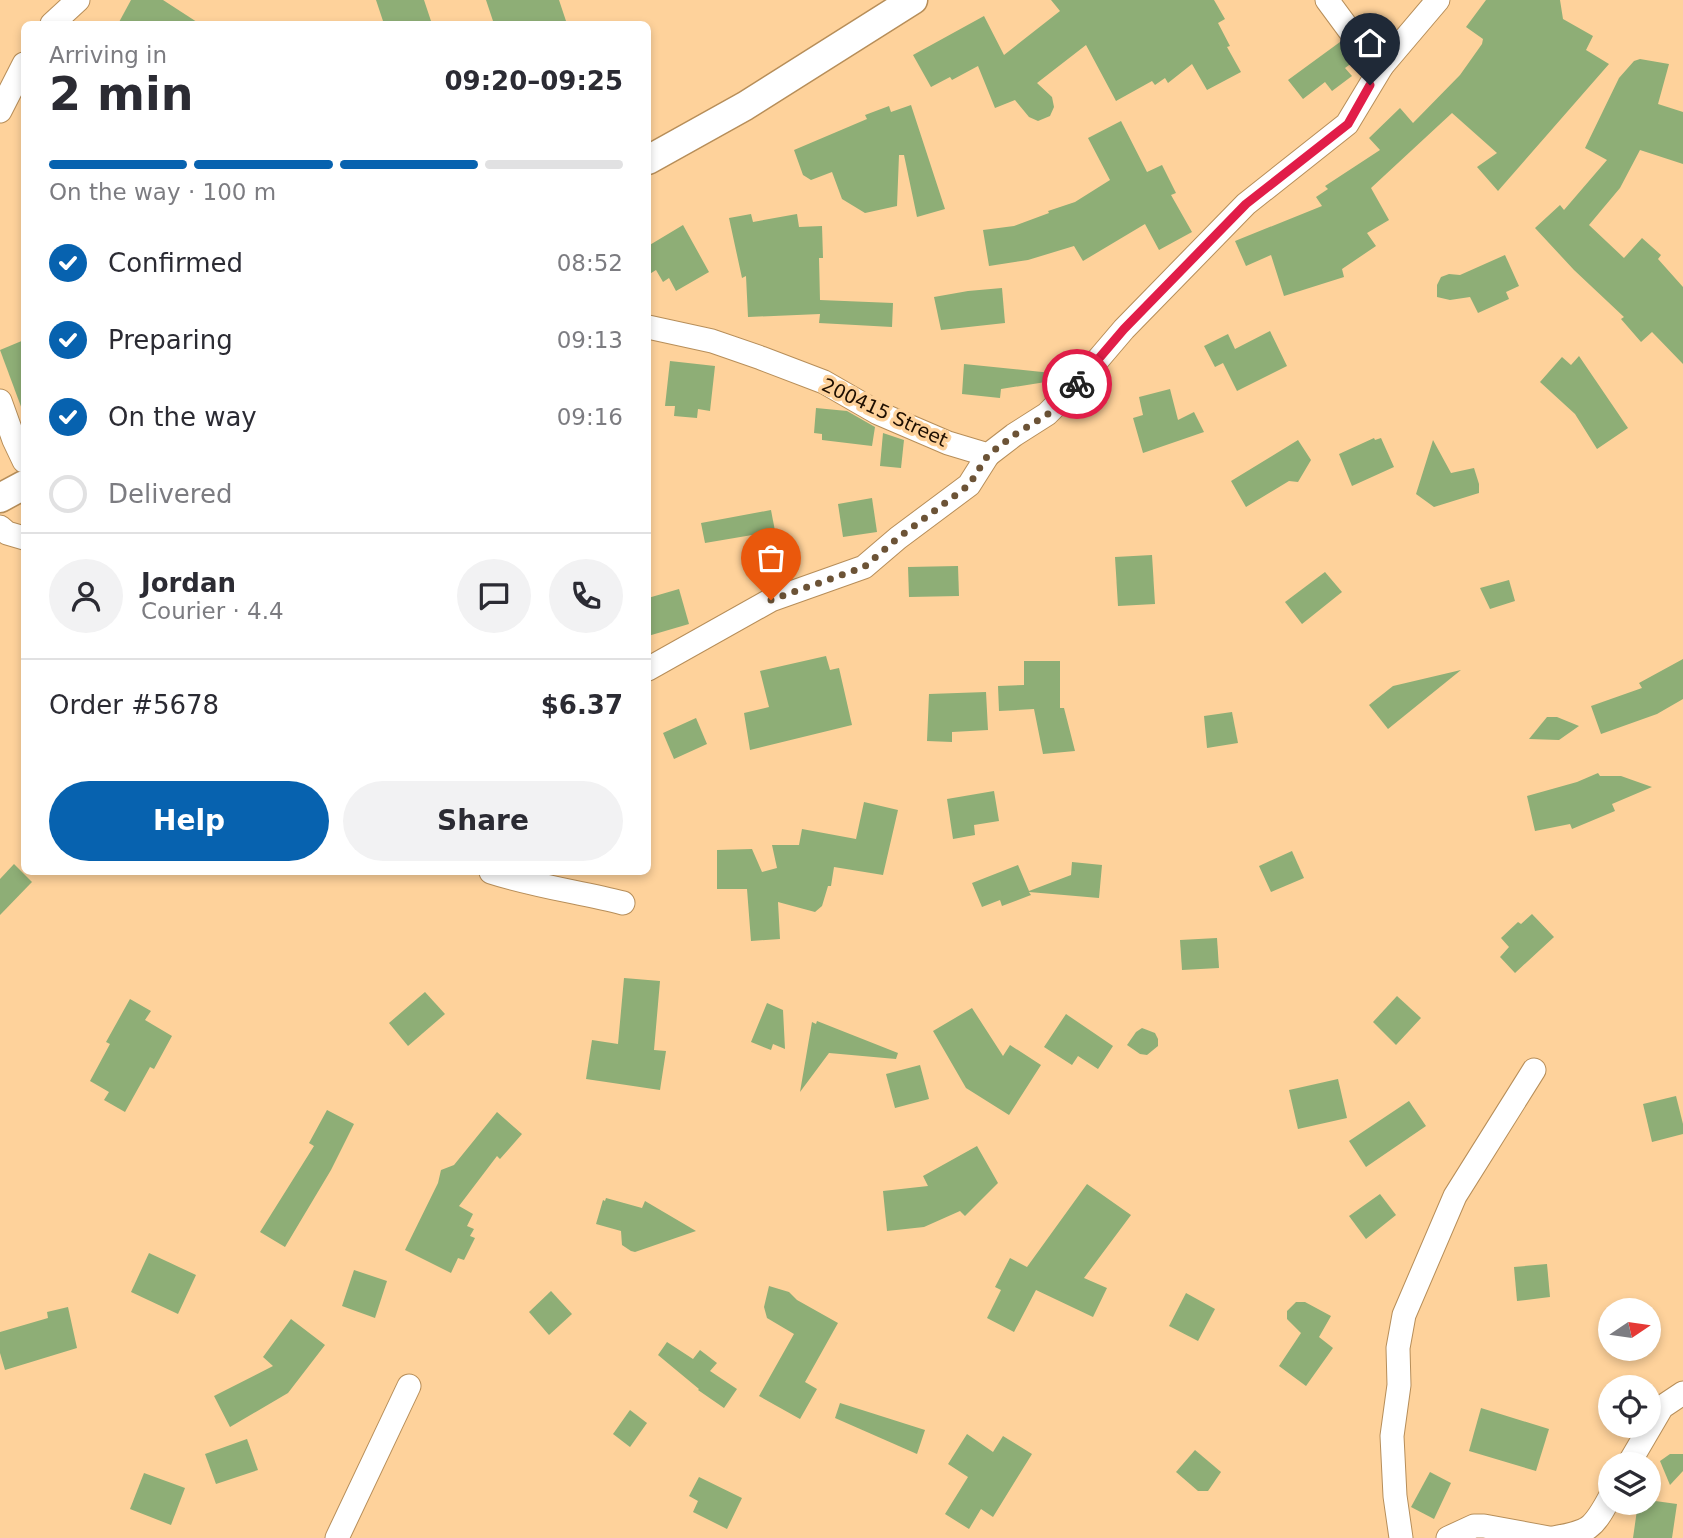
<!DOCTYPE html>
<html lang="en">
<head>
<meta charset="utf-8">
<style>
  body { margin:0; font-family:"DejaVu Sans",sans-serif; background:#f2f2f3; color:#2b2b33; height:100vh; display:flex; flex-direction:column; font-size:26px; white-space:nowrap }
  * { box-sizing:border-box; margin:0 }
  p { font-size:23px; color:#7c7c81 }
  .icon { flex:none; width:38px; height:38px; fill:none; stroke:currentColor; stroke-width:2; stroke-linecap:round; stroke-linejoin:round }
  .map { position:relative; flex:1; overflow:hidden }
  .drawer { position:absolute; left:21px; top:21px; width:630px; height:854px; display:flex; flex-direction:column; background:#fff; border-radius:10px; box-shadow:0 4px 10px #0003 }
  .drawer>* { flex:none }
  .needle { width:46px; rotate:77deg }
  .controls { position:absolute; left:1598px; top:1298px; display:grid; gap:14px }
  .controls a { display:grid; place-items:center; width:63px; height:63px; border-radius:50%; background:#fff; box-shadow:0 4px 10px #0003; font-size:35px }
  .pin { position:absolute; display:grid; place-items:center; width:60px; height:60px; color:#fff; margin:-72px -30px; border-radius:50% 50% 50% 0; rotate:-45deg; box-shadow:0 0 7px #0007 }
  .pin .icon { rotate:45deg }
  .courier { position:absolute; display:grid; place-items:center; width:70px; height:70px; margin:-35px; border:5px solid #e11d48; border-radius:50%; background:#fff; color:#222; box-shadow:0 2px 9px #0007 }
  .overview em { font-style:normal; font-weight:600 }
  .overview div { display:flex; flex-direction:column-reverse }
  .overview { display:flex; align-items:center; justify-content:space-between; height:119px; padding:0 28px }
  h1 { font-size:46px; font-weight:600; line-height:52px }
  .bar { display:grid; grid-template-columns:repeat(4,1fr); gap:10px 7px; align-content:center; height:84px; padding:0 28px }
  .bar i { height:9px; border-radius:5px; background:#e1e1e2 }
  .bar .on { background:#0762af }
  .bar p { grid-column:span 4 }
  .line { display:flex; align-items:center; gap:18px; padding:0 28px; border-top:2px solid #e1e1e2 }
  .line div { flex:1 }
  .round { display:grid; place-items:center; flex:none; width:74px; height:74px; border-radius:37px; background:#f2f2f3 }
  ol { padding:0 28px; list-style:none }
  li { display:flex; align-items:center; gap:21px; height:77px }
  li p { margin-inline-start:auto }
  li .icon { padding:7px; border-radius:50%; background:#0762af; color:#fff; stroke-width:4 }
  li:last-child { color:#7c7c81 }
  li i { width:38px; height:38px; border:4px solid #e1e1e2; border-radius:50% }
  .primary-button { display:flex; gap:14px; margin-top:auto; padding:14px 28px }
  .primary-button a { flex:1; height:80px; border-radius:42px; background:#0762af; color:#fff; font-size:28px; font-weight:600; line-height:80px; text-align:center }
  .primary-button a+a { background:#f2f2f3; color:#2b2b33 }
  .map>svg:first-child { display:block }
</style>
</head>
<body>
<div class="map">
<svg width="1683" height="1538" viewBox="0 0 1683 1538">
  <rect width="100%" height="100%" fill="#fed29b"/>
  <g fill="#8eae76">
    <polygon points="131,0 163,0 200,24 118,24"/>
    <polygon points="376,0 424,0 432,24 384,24"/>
    <polygon points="486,0 559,0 567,24 494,24"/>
    <polygon points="1051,0 1214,0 1225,19 1218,23 1230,46 1227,47 1241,72 1207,90 1192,64 1168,83 1165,78 1155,85 1152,81 1116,101 1086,45 1037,83 1052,97 1054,107 1050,116 1038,121 1029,117 1015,100 995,108 978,66 952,80 950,77 931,87 913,55 984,16 1004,55 1060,11"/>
    <polygon points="1486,0 1560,0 1563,19 1593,36 1586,50 1609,64 1498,191 1477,167 1497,153 1452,113 1371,188 1389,220 1367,233 1376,246 1342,269 1344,277 1284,296 1271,255 1246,266 1235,241 1322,206 1316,197 1328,189 1325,186 1380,150 1369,138 1400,108 1413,123 1460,75 1482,44 1483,39 1466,27"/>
    <polygon points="1340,42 1356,60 1345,68 1352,76 1332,91 1325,82 1303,99 1288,80"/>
    <polygon points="1640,59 1669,64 1658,104 1683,112 1683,164 1640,150 1620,188 1589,225 1624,258 1642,238 1661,255 1658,259 1683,287 1683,364 1652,332 1641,342 1621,319 1624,317 1574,270 1535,228 1560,205 1564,210 1607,160 1585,148 1619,78 1634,61"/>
    <polygon points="911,105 945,209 917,217 904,155 899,155 897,206 865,213 842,199 832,172 811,180 803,175 794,150 867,119 865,115 889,106 891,112"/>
    <polygon points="1121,121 1147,172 1162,165 1176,193 1171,195 1192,232 1159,250 1145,224 1083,261 1074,246 1028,260 989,266 983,230 1014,226 1049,213 1048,211 1075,202 1110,180 1088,138"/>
    <polygon points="751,214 753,222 797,214 799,227 822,226 823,258 819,258 820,300 893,303 892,327 819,323 820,314 748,317 746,276 742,278 729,218"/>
    <polygon points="683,225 709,272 676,291 669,278 663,282 656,270 648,275 648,246"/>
    <polygon points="1505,255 1519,286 1506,292 1509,299 1478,313 1470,297 1450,300 1437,297 1437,285 1441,277 1449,274 1460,275"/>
    <polygon points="1002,288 1005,323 941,330 934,297 968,291"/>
    <polygon points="1270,331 1287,366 1237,391 1223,363 1215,367 1204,346 1228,334 1235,349"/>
    <polygon points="24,340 24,412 23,412 0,350"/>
    <polygon points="1579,356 1628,428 1597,449 1575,414 1540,382 1562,357 1571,365"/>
    <polygon points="670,361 715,366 710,411 698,409 697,418 674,416 675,406 665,406"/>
    <polygon points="964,364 1052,373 1052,381 1001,389 1000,398 962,394"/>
    <polygon points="1170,389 1178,420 1194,412 1204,432 1143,453 1133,418 1143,415 1139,397"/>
    <polygon points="816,408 847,411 875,427 872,446 822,440 822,434 814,433"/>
    <polygon points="883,433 904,440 901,468 880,466"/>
    <polygon points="1374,438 1375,440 1381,438 1394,467 1352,486 1339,454"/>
    <polygon points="1298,440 1311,460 1298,482 1289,481 1246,507 1231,481"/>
    <polygon points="1433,440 1451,473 1474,468 1479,484 1479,493 1434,507 1416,494"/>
    <polygon points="872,498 877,532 843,537 838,504"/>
    <polygon points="771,510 775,531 705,543 701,523"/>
    <polygon points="1152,555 1155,604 1118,606 1115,557"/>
    <polygon points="958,566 959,596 909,597 908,567"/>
    <polygon points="1325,572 1342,592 1302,624 1285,602"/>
    <polygon points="1509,580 1515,601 1490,609 1480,588"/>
    <polygon points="679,589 689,624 648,636 648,598"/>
    <polygon points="826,656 830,670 839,668 852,725 750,750 744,713 769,707 760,671"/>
    <polygon points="1683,659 1683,699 1657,714 1601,734 1591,706 1642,688 1639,683"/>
    <polygon points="1024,661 1060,661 1060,708 1064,708 1075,751 1043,754 1034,709 999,711 998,686 1024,685"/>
    <polygon points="1461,670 1388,729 1369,705 1393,686"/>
    <polygon points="986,692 988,730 952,732 952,742 927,741 929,694"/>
    <polygon points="1232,712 1238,743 1207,748 1204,716"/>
    <polygon points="1547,717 1557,717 1579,726 1559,740 1529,739"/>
    <polygon points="696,718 707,744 674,759 663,733"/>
    <polygon points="1598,773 1600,776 1621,776 1652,787 1612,804 1615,811 1572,829 1570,824 1535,831 1527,796 1577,782"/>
    <polygon points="994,791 999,821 974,825 975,835 953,839 947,799"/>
    <polygon points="864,802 898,810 883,875 834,867 831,886 828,886 822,906 815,912 778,902 780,939 751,941 747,889 717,889 717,850 752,849 762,872 777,868 772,845 799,845 802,829 856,839"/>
    <polygon points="1292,851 1304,878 1271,892 1259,866"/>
    <polygon points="1072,862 1102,865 1099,898 1029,892 1031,895 1002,906 1000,900 982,907 972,883 1018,865 1029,891 1071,875"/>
    <polygon points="14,864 32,882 0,915 0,879"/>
    <polygon points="1532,914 1554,937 1515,973 1500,957 1509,947 1501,938 1518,922 1521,924"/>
    <polygon points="1217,938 1219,968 1182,970 1180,940"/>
    <polygon points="624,978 660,981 654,1050 666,1051 660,1090 586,1079 592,1040 618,1044"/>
    <polygon points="425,992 445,1014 408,1046 389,1023"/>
    <polygon points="1397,996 1421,1018 1396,1045 1373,1022"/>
    <polygon points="130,999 151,1011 145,1020 172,1036 154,1069 150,1067 125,1112 104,1100 109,1092 90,1081 110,1044 106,1042"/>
    <polygon points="767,1003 783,1010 785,1049 773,1044 771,1050 751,1042"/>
    <polygon points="972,1008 1003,1056 1010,1045 1041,1065 1009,1115 966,1088 933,1031"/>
    <polygon points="1066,1014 1113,1046 1098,1069 1078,1056 1072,1065 1044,1047"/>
    <polygon points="817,1021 898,1053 896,1059 829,1053 800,1092 812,1022 816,1024"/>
    <polygon points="1142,1028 1155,1033 1158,1039 1158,1046 1147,1055 1140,1054 1127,1045 1136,1032"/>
    <polygon points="920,1065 929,1099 895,1108 886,1074"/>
    <polygon points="1338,1079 1347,1118 1298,1129 1289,1090"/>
    <polygon points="1676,1096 1683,1124 1683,1134 1652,1142 1643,1104"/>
    <polygon points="1409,1101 1426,1126 1366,1167 1349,1141"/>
    <polygon points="327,1110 354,1124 331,1170 285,1247 260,1232 314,1146 309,1143"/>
    <polygon points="497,1112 522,1134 500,1159 497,1156 459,1206 473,1214 467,1226 474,1229 470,1236 475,1238 464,1260 458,1258 451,1273 405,1250 438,1183 441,1170 454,1165"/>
    <polygon points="977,1146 998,1183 965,1216 960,1211 924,1227 887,1231 883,1191 928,1186 923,1176"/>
    <polygon points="1087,1184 1131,1215 1084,1278 1107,1288 1093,1317 1036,1290 1014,1332 987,1318 1001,1290 995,1287 1010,1258 1027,1267"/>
    <polygon points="1380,1194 1396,1215 1366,1239 1349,1216"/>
    <polygon points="606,1198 642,1208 645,1201 696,1231 635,1252 631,1251 622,1245 621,1231 596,1224 603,1200 605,1201"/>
    <polygon points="149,1253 196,1275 178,1314 131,1292"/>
    <polygon points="1547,1264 1550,1297 1517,1301 1514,1267"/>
    <polygon points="354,1270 387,1281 375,1318 342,1306"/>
    <polygon points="769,1286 789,1292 797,1300 838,1323 805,1382 817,1389 800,1419 759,1396 794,1334 767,1318 764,1307"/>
    <polygon points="551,1291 572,1314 549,1335 529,1312"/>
    <polygon points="1186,1293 1215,1309 1198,1341 1169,1326"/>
    <polygon points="1296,1302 1305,1302 1331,1316 1319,1337 1333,1348 1306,1386 1279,1366 1301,1333 1287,1319 1287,1311"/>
    <polygon points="68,1307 77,1348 5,1370 0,1353 0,1332 48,1318 47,1312"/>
    <polygon points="291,1319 325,1345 288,1393 230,1427 214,1396 273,1366 263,1357"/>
    <polygon points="667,1342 693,1359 700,1350 717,1363 710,1371 737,1389 724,1408 698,1390 699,1389 658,1355"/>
    <polygon points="840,1403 925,1430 917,1454 835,1418"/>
    <polygon points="1481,1408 1549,1429 1536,1471 1469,1451"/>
    <polygon points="630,1410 647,1423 630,1447 613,1434"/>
    <polygon points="967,1434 993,1452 1003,1436 1032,1454 993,1517 981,1509 969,1529 945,1514 968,1477 948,1464"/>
    <polygon points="247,1439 258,1470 216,1484 205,1454"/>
    <polygon points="1195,1450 1221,1472 1208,1491 1198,1491 1176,1472"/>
    <polygon points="1670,1454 1683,1454 1683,1471 1670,1485 1660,1461"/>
    <polygon points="1430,1472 1451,1483 1434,1519 1411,1507"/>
    <polygon points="144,1473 185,1488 171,1525 130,1509"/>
    <polygon points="699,1477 742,1498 727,1529 693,1512 698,1501 689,1496"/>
    <polygon points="1648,1500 1677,1504 1672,1538 1633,1538 1638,1503 1648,1503"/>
  </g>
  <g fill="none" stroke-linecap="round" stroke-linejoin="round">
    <g stroke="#b78e59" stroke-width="25">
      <g id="minor">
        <polyline points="1327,0 1358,42 1382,66"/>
        <polyline points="52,24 78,0"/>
        <polyline points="0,111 24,64"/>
        <polyline points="648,327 712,341 761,358 824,382 878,413 948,443 988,455 1014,435 1047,414 1078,383 1124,329 1246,204 1347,124 1382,66 1438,0"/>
        <polyline points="0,401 14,440 24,461"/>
        <polyline points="0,527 7,533 24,538"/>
        <polyline points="648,669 771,600 864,567 898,538 969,485 988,455"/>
        <path d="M491,872c43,14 88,20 132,31"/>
        <polyline points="1628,1465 1662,1407 1683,1393"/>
        <polyline points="337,1538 409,1386"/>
        <polyline points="1401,1538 1395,1496 1392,1436 1399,1385 1398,1348 1404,1315 1455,1196 1534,1070"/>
        <polyline points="1448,1538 1474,1526 1484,1526 1549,1538"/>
        <path d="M1553,1538c36,-6 40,-9 57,-41"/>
      </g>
    </g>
    <g stroke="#b78e59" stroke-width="31">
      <g id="tertiary">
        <polyline points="648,160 745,106 913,0"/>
        <polyline points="0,498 24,485"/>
      </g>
    </g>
    <use href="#minor" stroke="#fff" stroke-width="23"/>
    <use href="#tertiary" stroke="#fff" stroke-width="28"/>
  </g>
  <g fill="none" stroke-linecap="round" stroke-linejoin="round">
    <polyline stroke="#6c5336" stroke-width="7" stroke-dasharray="0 12.6" points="771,600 864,567 898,538 969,485 988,455 1014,435 1047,415 1077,384"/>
    <polyline stroke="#e11d48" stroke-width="9" points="1077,384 1124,329 1246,204 1348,124 1370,85"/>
  </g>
  <g text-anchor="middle" stroke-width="7" stroke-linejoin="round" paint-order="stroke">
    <g font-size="19" fill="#1d0e00" stroke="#fed29b">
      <text transform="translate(885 412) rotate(25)" y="7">200415 Street</text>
    </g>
  </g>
</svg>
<div class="controls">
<a><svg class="needle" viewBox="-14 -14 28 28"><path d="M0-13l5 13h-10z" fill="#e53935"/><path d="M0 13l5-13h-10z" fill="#7c7c81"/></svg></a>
<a><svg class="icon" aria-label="locate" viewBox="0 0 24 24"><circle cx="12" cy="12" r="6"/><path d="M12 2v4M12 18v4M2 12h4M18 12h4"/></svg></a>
<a><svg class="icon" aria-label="layers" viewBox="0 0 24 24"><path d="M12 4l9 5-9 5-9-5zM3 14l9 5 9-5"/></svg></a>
</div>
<div class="pin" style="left:771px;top:600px;background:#ea580c"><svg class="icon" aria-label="bag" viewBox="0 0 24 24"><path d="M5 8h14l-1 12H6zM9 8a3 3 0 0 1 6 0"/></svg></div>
<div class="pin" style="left:1370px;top:85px;background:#1f2937"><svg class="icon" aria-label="home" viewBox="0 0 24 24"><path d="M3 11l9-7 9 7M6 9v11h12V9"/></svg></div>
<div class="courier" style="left:1077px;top:384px"><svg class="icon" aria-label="bike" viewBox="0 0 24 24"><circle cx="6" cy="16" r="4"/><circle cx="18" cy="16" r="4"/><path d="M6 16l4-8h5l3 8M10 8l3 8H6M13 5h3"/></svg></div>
<section class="drawer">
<div class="overview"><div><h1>2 min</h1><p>Arriving in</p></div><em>09:20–09:25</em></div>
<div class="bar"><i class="on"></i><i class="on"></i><i class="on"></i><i></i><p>On the way · 100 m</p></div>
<ol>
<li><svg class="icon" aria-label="check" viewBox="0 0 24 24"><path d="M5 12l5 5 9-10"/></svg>Confirmed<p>08:52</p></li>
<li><svg class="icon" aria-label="check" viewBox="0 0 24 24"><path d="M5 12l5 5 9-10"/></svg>Preparing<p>09:13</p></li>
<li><svg class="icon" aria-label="check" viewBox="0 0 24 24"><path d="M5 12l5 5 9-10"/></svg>On the way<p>09:16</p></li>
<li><i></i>Delivered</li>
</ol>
<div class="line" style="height:126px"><a class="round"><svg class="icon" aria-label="person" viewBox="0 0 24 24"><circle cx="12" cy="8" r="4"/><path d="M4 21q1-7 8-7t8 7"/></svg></a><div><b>Jordan</b><p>Courier · 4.4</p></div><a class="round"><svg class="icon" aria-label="chat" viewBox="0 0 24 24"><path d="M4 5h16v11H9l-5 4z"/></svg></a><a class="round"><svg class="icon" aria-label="phone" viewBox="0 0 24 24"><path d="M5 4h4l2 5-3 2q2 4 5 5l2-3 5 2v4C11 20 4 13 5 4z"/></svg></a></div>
<div class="line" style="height:91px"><div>Order #5678</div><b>$6.37</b></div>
<div class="primary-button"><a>Help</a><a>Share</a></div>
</section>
</div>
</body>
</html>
